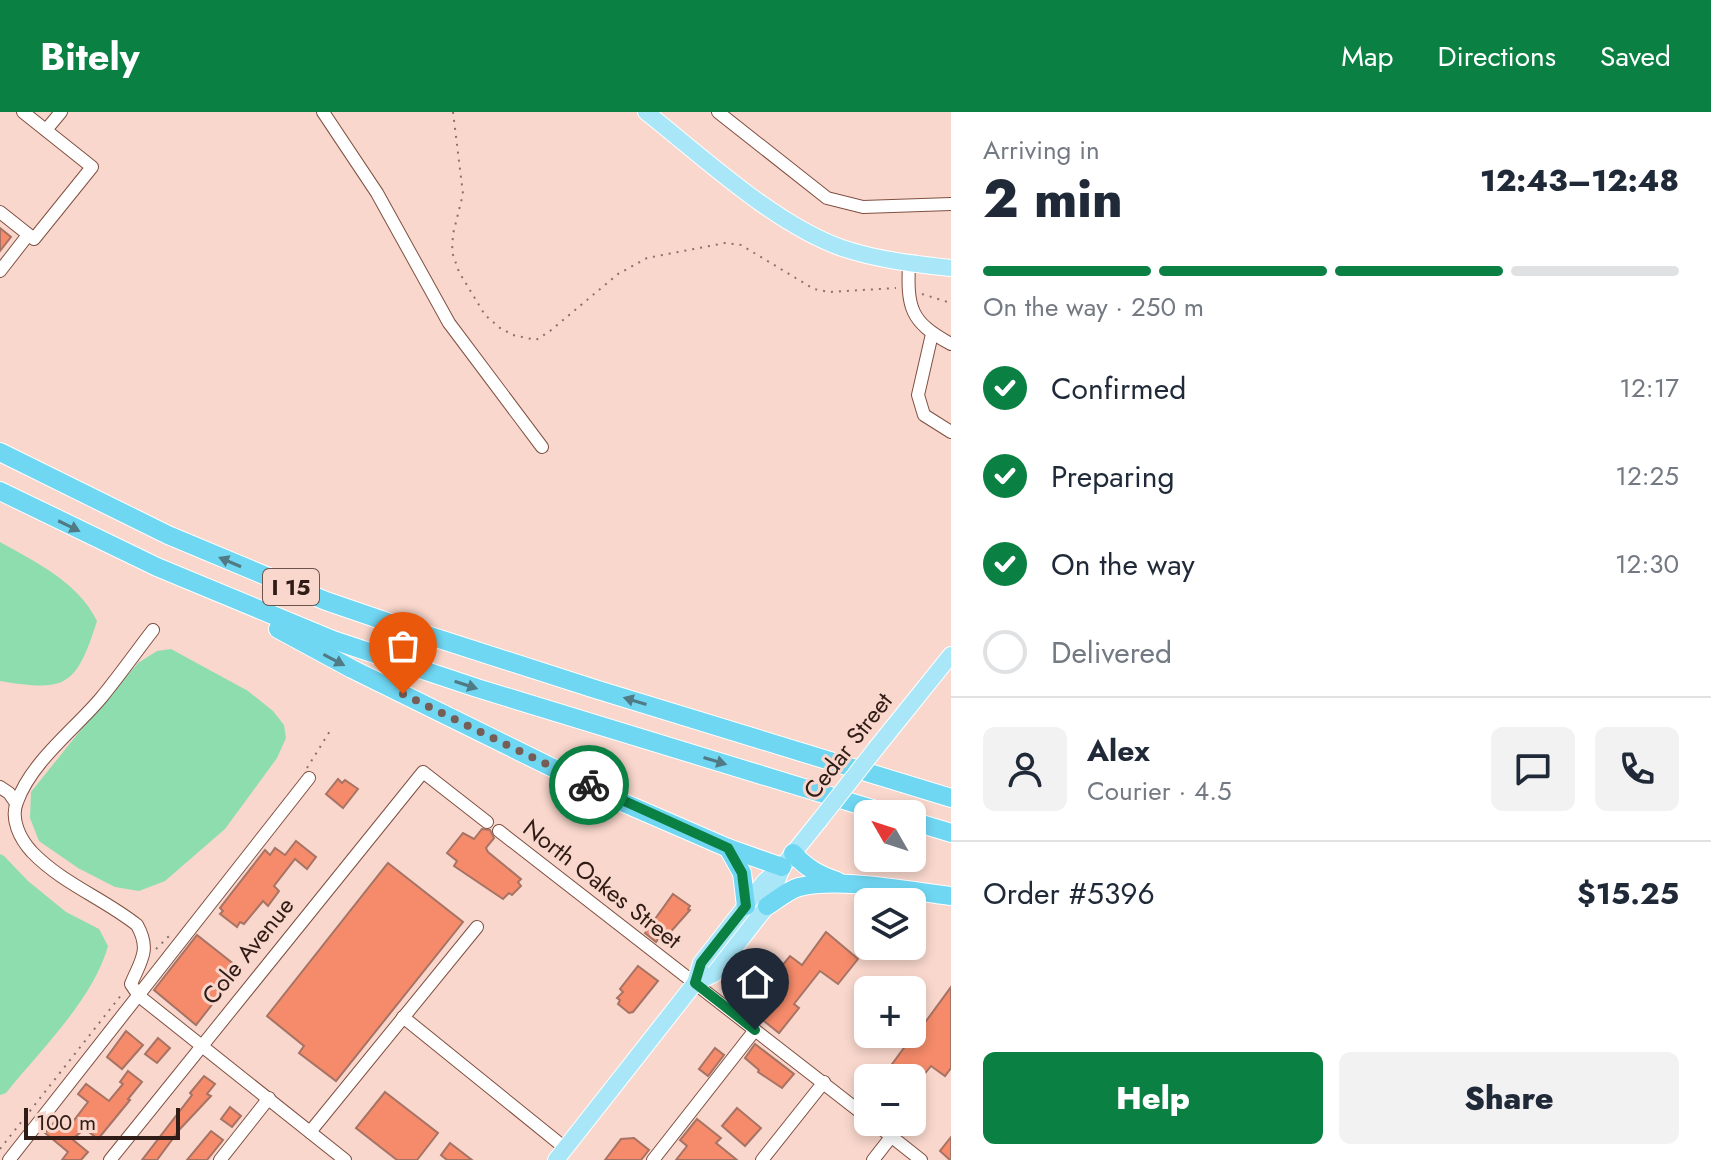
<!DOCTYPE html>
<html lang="en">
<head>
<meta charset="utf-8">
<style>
  body { margin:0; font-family:Jost,sans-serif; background:#f2f2f3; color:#1f2937; height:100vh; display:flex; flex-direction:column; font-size:30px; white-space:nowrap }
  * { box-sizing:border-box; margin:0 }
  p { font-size:26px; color:#747a83 }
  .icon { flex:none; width:44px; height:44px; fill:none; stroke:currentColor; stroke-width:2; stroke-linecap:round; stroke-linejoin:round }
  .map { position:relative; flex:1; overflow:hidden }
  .drawer { display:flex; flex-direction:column; background:#fff; width:760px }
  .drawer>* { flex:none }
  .needle { width:52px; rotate:309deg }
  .controls { position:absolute; left:854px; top:688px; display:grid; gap:16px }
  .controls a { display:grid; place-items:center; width:72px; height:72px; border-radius:12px; background:#fff; box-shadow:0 4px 12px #0003; font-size:40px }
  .scale { position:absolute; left:24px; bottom:20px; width:156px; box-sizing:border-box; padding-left:8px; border:4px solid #301c16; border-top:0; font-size:22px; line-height:28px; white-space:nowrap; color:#301c16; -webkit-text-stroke:6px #f9d7cc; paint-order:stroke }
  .pin { position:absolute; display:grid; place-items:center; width:68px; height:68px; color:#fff; margin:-82px -34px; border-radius:50% 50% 50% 0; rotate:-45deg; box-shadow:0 0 8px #0007 }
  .pin .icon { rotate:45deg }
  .courier { position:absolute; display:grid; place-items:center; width:80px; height:80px; margin:-40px; border:6px solid #0b8043; border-radius:50%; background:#fff; color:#222; box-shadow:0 2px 10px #0007 }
  .summary em { font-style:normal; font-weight:800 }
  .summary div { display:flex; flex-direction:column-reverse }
  .summary { display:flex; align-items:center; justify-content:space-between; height:136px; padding:0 32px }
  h1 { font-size:52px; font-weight:800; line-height:60px }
  .bar { display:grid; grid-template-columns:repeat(4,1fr); gap:12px 8px; align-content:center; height:96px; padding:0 32px }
  .bar i { height:10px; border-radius:6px; background:#e0e1e3 }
  .bar .on { background:#0b8043 }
  .bar p { grid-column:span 4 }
  .line { display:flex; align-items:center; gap:20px; padding:0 32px; border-top:2px solid #e0e1e3 }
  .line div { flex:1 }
  .round { display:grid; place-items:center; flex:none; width:84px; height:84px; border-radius:12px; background:#f2f2f3 }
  ol { padding:0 32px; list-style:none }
  li { display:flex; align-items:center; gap:24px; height:88px }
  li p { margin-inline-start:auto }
  li .icon { padding:8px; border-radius:50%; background:#0b8043; color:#fff; stroke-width:4 }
  li:last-child { color:#747a83 }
  li i { width:44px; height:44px; border:4px solid #e0e1e3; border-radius:50% }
  .button { display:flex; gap:16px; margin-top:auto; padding:16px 32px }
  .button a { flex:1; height:92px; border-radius:12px; background:#0b8043; color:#fff; font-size:32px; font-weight:800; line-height:92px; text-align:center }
  .button a+a { background:#f2f2f3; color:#1f2937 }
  header { display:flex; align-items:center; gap:48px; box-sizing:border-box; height:112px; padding:0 40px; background:#0b8043; color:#fff }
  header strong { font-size:38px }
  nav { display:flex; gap:44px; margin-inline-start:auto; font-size:28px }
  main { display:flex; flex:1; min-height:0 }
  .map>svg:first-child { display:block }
</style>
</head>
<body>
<header>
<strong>Bitely</strong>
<nav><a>Map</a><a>Directions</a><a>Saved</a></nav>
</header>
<main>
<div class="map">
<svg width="951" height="1048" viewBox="0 0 951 1048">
  <rect width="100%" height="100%" fill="#f9d7cc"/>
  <g fill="#8dddaf">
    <path d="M0,430c37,21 78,40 97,79 -21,66 -31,71 -97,60z"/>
    <polygon points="171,537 248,579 273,599 284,613 286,626 277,646 225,717 165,769 139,779 115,775 78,756 39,729 30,706 31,680 88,609 138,551 157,539"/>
    <path d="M0,742l4,2 24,25 38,31 33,17 9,17c-15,54 -67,103 -102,147l-6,2z"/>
  </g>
  <g fill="#f58b6a" stroke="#a67364" stroke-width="2">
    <polygon points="0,116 11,125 0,139"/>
    <polygon points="338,667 342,671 345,668 358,677 343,696 326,682"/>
    <polygon points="482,717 490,718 494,726 486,736 488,740 521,767 518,770 521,774 512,783 509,781 503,787 454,754 457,749 447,741 463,721 474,727"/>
    <polygon points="296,729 316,745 307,757 295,747 274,774 279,779 268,794 263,789 244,812 240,810 237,815 220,802 223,799 220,796 265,738 270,743 275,736 285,743"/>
    <polygon points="388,751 463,810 336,969 299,941 304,934 267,904"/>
    <polygon points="673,782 690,794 688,797 690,798 667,824 662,821 656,830 645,821"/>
    <polygon points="826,820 858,847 838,872 820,859 794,892 799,896 779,921 760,906 779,876 776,874 781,867 775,862 790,844 802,853"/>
    <polygon points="197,823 240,857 196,913 154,878"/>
    <polygon points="638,854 658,869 633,900 629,901 618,892 620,888 617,886 623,880 620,877"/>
    <polygon points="951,875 951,956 945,964 931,954 912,978 912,966 886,966 890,962 887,959 909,929 899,922 912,922 912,915 917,918 921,916"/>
    <polygon points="126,919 143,933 122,957 107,945"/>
    <polygon points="158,926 170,936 157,951 145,942"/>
    <polygon points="755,932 794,962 782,976 758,960 759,958 745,946"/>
    <polygon points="715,936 724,943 708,964 699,957"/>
    <polygon points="128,959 142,970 128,987 130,988 98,1027 85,1017 72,1027 88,1040 81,1048 62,1048 68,1040 45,1021 57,1007 68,1016 88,990 78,982 86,972 109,989 123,972 120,970"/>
    <polygon points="204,964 215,972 207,982 211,984 180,1017 157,1048 142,1048 192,983 190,981"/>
    <polygon points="385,980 438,1021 417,1048 397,1048 356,1016"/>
    <polygon points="230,995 241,1004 232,1015 221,1007"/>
    <polygon points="737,996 761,1016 745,1034 722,1014"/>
    <polygon points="697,1007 721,1026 716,1031 737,1048 676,1048 687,1034 680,1028"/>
    <polygon points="211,1019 223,1028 207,1048 187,1048"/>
    <polygon points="951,1025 951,1048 950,1048 940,1039"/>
    <polygon points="634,1026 649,1038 641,1048 605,1048 621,1027"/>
    <polygon points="450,1031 472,1048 447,1048 441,1043"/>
  </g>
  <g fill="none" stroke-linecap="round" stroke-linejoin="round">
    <g stroke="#805041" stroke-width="14">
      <g id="minor">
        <polyline points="323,0 377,81 449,211 542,335"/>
        <polyline points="718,0 827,86 863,95 951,92"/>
        <polyline points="46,18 61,0"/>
        <polyline points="0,100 34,127 92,55 23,0"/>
        <path d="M909,151c-2,45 1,59 42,81"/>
        <polyline points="0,159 28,123"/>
        <polyline points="932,222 918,283 924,303 951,320"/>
        <path d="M153,518c-17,22 -34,46 -52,68 -26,31 -70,64 -84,104 -7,17 3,37 15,50 31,32 71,46 105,73 14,25 4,35 -6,59l8,12 206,164"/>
        <polyline points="0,675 9,681 16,691"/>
        <polyline points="499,719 868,1006"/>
        <polyline points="403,905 565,1036"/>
        <polyline points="873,1010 921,1048"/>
        <polyline points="310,1020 477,815"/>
        <polyline points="9,1048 309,666"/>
        <polyline points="110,1048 423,660 487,710"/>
        <polyline points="220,1048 269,986"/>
        <polyline points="653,1048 755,918"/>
        <polyline points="762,1048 824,970"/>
        <polyline points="873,1048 891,1025"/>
      </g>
    </g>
    <g stroke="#fff" stroke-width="18">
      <g id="major">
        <path d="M646,0c57,45 128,112 196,136 36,12 72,16 109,20"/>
        <polyline points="877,635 951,543"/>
        <polyline points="695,871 714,862 767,794 782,756"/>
        <polyline points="556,1048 695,871 701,851 765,769 782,755 819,709"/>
      </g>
    </g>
    <g stroke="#fff" stroke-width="20">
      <g id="highway">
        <polyline points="0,340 168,423 326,489 399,514 595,577 951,686"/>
        <polyline points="0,379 157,455 333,528 477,576 889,702"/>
        <polyline points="278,517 352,557 624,691 728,736 782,755"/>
        <polyline points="912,709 951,721"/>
        <polyline points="728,736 742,761 746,794"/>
        <path d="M793,741c13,15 26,22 44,28"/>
        <path d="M767,794c10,-6 21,-16 32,-19 40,-10 110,4 152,9"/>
      </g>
    </g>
    <g stroke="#8c7169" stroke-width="2" stroke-dasharray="2 6" stroke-linecap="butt">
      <polyline points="453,0 463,82 453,122 452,140 459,160 485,203 500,216 513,223 536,228 550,219 618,162 647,146 725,131 741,133 814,177 829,180 896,176"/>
      <polyline points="922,182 951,191"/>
      <polyline points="307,656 330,619"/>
      <polyline points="156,837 171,822"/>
      <polyline points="0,1037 122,882"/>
    </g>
    <use href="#minor" stroke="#fff" stroke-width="12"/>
    <use href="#major" stroke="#a9e7f8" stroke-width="16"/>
    <use href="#highway" stroke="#70d7f3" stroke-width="18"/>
    <g stroke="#fff" stroke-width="18" stroke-linecap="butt">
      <polyline id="major-bridge" points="819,709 877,635"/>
    </g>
    <use href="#major-bridge" stroke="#a9e7f8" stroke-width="16"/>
  </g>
  <defs><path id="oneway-solid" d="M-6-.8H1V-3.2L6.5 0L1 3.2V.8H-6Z" transform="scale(2)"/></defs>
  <g fill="#507a84">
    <use href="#oneway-solid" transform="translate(69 414) rotate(26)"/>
    <use href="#oneway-solid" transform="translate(230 450) rotate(-157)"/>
    <use href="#oneway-solid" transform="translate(334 548) rotate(28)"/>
    <use href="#oneway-solid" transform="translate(466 573) rotate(18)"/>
    <use href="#oneway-solid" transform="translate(635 589) rotate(-163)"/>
    <use href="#oneway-solid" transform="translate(715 649) rotate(17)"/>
  </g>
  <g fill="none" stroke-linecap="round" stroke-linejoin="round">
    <polyline stroke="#765d56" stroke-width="8" stroke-dasharray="0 14.4" points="403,582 589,673"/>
    <polyline stroke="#0b8043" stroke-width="10" points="589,673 728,736 742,761 746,794 701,851 695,871 755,918"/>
  </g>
  <g text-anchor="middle" stroke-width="6" stroke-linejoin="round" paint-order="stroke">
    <rect fill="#f9d7cc" stroke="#6c544d" stroke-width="2" x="263" y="457" width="56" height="36" rx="6"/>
    <g font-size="22" font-weight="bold" fill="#301c16">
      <text x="291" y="483">I 15</text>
    </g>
    <g font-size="24" fill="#301c16" stroke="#f9d7cc">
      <text transform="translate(848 634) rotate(-52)" y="8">Cedar Street</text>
      <text transform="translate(602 772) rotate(38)" y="8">North Oakes Street</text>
      <text transform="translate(248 839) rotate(-51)" y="8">Cole Avenue</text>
    </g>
  </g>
</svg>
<div class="controls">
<a><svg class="needle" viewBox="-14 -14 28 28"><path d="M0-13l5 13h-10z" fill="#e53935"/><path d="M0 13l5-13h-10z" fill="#747a83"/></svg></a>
<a><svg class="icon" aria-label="layers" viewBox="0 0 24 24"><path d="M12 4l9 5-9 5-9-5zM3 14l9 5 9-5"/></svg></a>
<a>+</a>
<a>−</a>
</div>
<div class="scale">100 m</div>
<div class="pin" style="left:403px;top:582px;background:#ea580c"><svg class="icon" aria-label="bag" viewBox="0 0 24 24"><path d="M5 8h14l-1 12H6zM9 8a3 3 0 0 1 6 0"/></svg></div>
<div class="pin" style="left:755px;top:918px;background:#1f2937"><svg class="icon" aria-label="home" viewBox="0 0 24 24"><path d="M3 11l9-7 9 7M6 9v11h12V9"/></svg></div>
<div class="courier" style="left:589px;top:673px"><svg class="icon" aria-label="bike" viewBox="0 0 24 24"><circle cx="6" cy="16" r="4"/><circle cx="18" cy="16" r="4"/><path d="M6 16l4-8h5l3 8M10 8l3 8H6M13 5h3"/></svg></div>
</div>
<section class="drawer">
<div class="summary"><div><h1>2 min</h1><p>Arriving in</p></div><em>12:43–12:48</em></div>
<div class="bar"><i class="on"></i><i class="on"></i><i class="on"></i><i></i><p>On the way · 250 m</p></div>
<ol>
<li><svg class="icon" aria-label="check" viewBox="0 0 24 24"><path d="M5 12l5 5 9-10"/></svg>Confirmed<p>12:17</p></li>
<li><svg class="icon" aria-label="check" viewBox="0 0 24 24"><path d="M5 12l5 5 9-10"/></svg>Preparing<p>12:25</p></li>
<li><svg class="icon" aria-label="check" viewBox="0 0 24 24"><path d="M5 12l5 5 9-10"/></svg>On the way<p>12:30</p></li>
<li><i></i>Delivered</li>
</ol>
<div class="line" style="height:144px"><a class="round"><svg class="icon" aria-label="person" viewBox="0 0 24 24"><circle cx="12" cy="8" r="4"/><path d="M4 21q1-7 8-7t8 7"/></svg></a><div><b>Alex</b><p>Courier · 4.5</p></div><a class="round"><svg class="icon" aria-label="chat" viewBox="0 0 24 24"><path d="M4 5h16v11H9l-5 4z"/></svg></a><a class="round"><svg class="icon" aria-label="phone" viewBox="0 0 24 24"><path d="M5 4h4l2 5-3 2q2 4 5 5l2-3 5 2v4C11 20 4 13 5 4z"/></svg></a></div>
<div class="line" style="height:104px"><div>Order #5396</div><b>$15.25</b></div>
<div class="button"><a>Help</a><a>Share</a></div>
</section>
</main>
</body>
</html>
